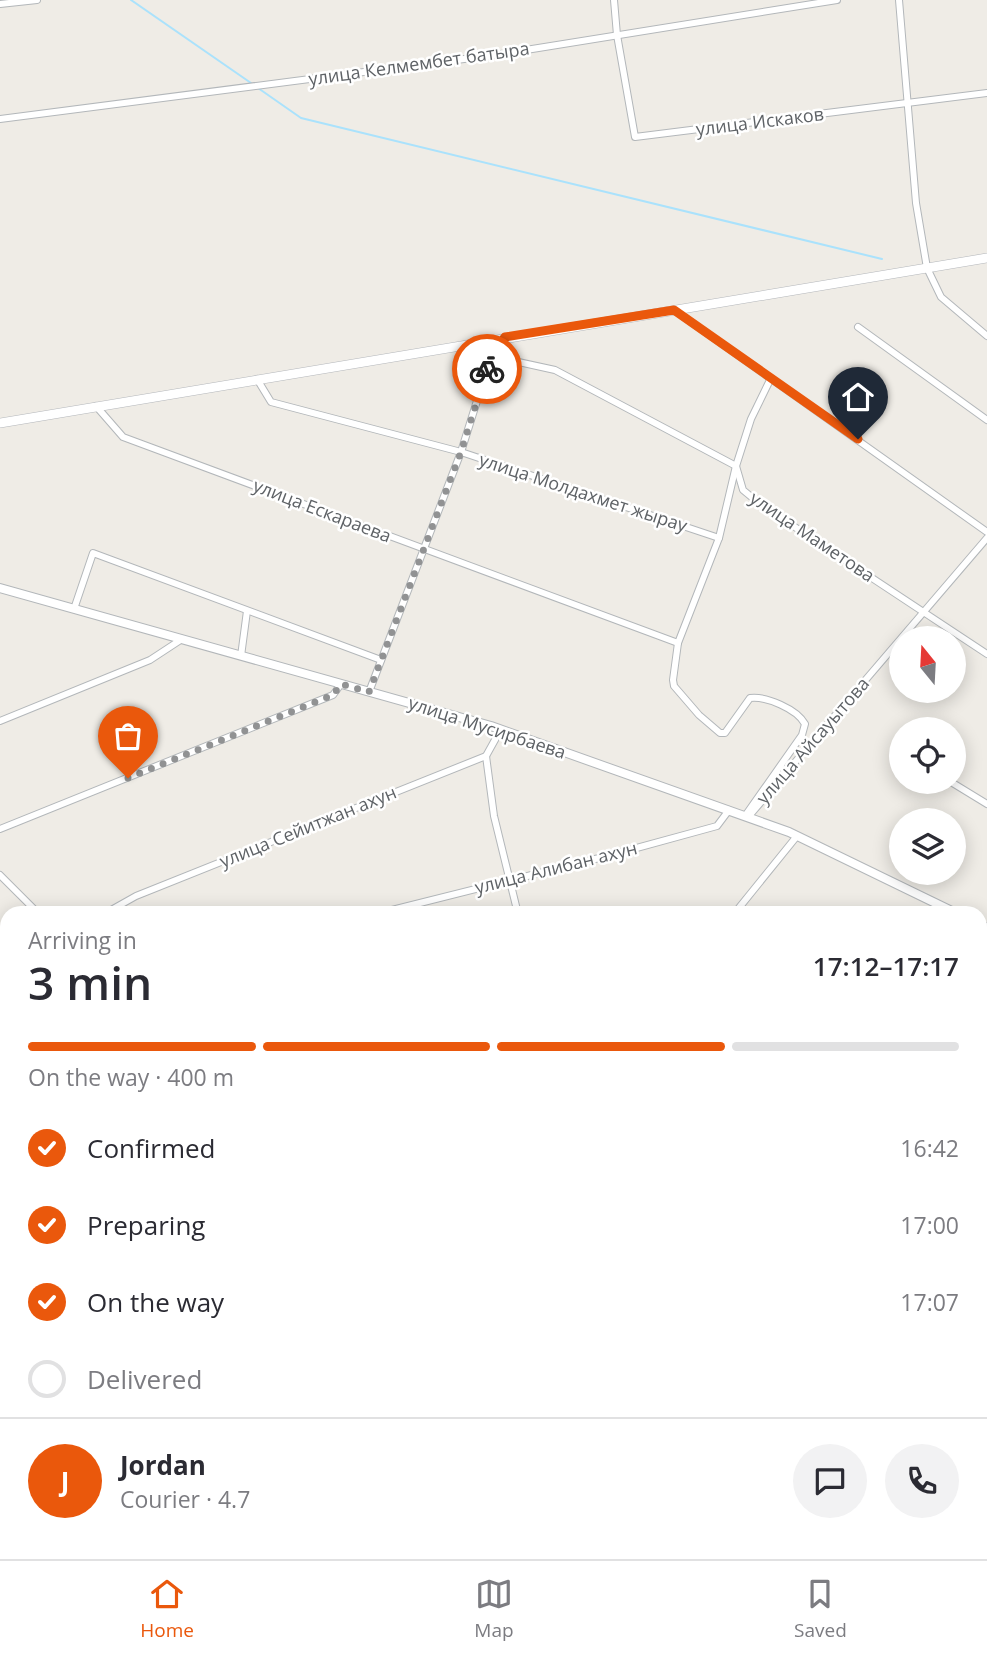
<!DOCTYPE html>
<html lang="en">
<head>
<meta charset="utf-8">
<style>
  body { margin:0; font-family:"Open Sans",sans-serif; background:#f2f2f3; color:#2b2b33; height:100vh; display:flex; flex-direction:column; font-size:26px; white-space:nowrap }
  * { box-sizing:border-box; margin:0 }
  p { font-size:23px; color:#7c7c81 }
  .icon { flex:none; width:38px; height:38px; fill:none; stroke:currentColor; stroke-width:2; stroke-linecap:round; stroke-linejoin:round }
  .map { position:relative; flex:1; overflow:hidden }
  .panel { position:absolute; left:0px; top:906px; width:987px; height:653px; display:flex; flex-direction:column; background:#fff; border-radius:21px 21px 0 0; box-shadow:0 4px 18px #0003 }
  .panel>* { flex:none }
  .needle { width:46px; rotate:342deg }
  .fabs { position:absolute; left:889px; top:626px; display:grid; gap:14px }
  .fabs a { display:grid; place-items:center; width:77px; height:77px; border-radius:50%; background:#fff; box-shadow:0 4px 18px #0003; font-size:35px }
  .pin { position:absolute; display:grid; place-items:center; width:60px; height:60px; color:#fff; margin:-72px -30px; border-radius:50% 50% 50% 0; rotate:-45deg; box-shadow:0 0 7px #0007 }
  .pin .icon { rotate:45deg }
  .courier { position:absolute; display:grid; place-items:center; width:70px; height:70px; margin:-35px; border:5px solid #ea580c; border-radius:50%; background:#fff; color:#222; box-shadow:0 2px 9px #0007 }
  .overview em { font-style:normal; font-weight:600 }
  .overview div { display:flex; flex-direction:column-reverse }
  .overview { display:flex; align-items:center; justify-content:space-between; height:119px; padding:0 28px }
  h1 { font-size:46px; font-weight:600; line-height:52px }
  .bar { display:grid; grid-template-columns:repeat(4,1fr); gap:10px 7px; align-content:center; height:84px; padding:0 28px }
  .bar i { height:9px; border-radius:5px; background:#e1e1e2 }
  .bar .selected { background:#ea580c }
  .bar p { grid-column:span 4 }
  .line { display:flex; align-items:center; gap:18px; padding:0 28px; border-top:2px solid #e1e1e2 }
  .line div { flex:1 }
  .round { display:grid; place-items:center; flex:none; width:74px; height:74px; border-radius:37px; background:#f2f2f3 }
  ol { padding:0 28px; list-style:none }
  li { display:flex; align-items:center; gap:21px; height:77px }
  li p { margin-inline-start:auto }
  li .icon { padding:7px; border-radius:50%; background:#ea580c; color:#fff; stroke-width:4 }
  li:last-child { color:#7c7c81 }
  li i { width:38px; height:38px; border:4px solid #e1e1e2; border-radius:50% }
  .dock { display:flex; justify-content:space-around; align-items:center; height:98px; border-top:2px solid #e1e1e2; background:#fff; font-size:19px; color:#7c7c81 }
  .dock a { display:grid; justify-items:center; gap:4px }
  .dock .selected { color:#ea580c }
  .map>svg:first-child { display:block }
</style>
</head>
<body>
<div class="map">
<svg width="987" height="1559" viewBox="0 0 987 1559">
  <rect width="100%" height="100%" fill="#efece6"/>
  <g fill="none" stroke-linecap="round" stroke-linejoin="round">
    <g stroke="#aae2fc" stroke-width="2">
      <polyline points="131,0 251,83"/>
      <polyline points="258,88 301,118 882,259"/>
    </g>
    <g stroke="#b3b7ba" stroke-width="8">
      <g id="minor">
        <polyline points="614,0 617,35 635,137 987,93"/>
        <polyline points="899,0 916,203 927,268 941,297 987,336"/>
        <polyline points="0,4 37,0"/>
        <polyline points="0,119 495,55 837,0"/>
        <polyline points="674,310 987,532"/>
        <polyline points="858,327 987,420"/>
        <polyline points="491,356 555,370 736,466 743,490 760,504 987,654"/>
        <polyline points="257,379 271,402 461,452 719,538"/>
        <polyline points="96,406 123,437 678,643"/>
        <polyline points="74,609 93,553 381,660"/>
        <polyline points="241,656 247,611"/>
        <polyline points="369,692 461,452 491,356 504,338"/>
        <polyline points="0,721 150,660 182,639"/>
        <polyline points="486,756 494,816 518,914"/>
        <polyline points="951,782 987,804"/>
        <path d="M745,816l57,-81 3,-11c-8,-15 -39,-28 -55,-26l-25,35h-5l-21,-18 -25,-29 -1,-6 5,-37 41,-105 17,-72 15,-47 20,-41"/>
        <polyline points="749,816 987,538"/>
        <polyline points="0,829 333,695 341,684"/>
        <polyline points="0,875 39,914"/>
        <polyline points="104,914 136,896 486,756 501,729"/>
        <polyline points="376,914 611,855 717,826 729,810"/>
        <polyline points="734,914 797,836"/>
        <polyline points="980,996 987,1001"/>
        <polyline points="0,1017 7,1008"/>
        <polyline points="0,1173 7,1157"/>
        <polyline points="0,1477 7,1460"/>
        <polyline points="42,1559 45,1552"/>
        <polyline points="142,1559 145,1552"/>
        <polyline points="205,1559 208,1552"/>
        <polyline points="343,1559 345,1552"/>
        <polyline points="473,1559 478,1552"/>
      </g>
    </g>
    <g stroke="#b3b7ba" stroke-width="10">
      <g id="tertiary">
        <polyline points="0,588 491,726 789,832 958,914"/>
        <polyline points="980,924 987,928"/>
      </g>
    </g>
    <g stroke="#b3b6ba" stroke-width="10">
      <polyline id="secondary" points="0,423 987,258"/>
    </g>
    <use href="#minor" stroke="#fff" stroke-width="6"/>
    <use href="#tertiary" stroke="#fff" stroke-width="8"/>
    <use href="#secondary" stroke="#fff" stroke-width="9"/>
  </g>
  <g fill="none" stroke-linecap="round" stroke-linejoin="round">
    <polyline stroke="#919293" stroke-width="7" stroke-dasharray="0 12.6" points="128,778 333,695 341,684 369,692 461,452 487,369"/>
    <polyline stroke="#ea580c" stroke-width="9" points="487,369 491,356 505,337 674,310 858,439"/>
  </g>
  <g text-anchor="middle" stroke-width="5" stroke-linejoin="round" paint-order="stroke">
    <g font-size="18" fill="#5e6266" stroke="#fff">
      <text transform="translate(419 64) rotate(-8)" y="6">улица Келмембет батыра</text>
      <text transform="translate(760 122) rotate(-7)" y="6">улица Искаков</text>
      <text transform="translate(583 493) rotate(18)" y="6">улица Молдахмет жырау</text>
      <text transform="translate(322 511) rotate(21)" y="6">улица Ескараева</text>
      <text transform="translate(812 537) rotate(34)" y="6">улица Маметова</text>
      <text transform="translate(487 728) rotate(18)" y="6">улица Мусирбаева</text>
      <text transform="translate(813 741) rotate(-49)" y="6">улица Айсауытова</text>
      <text transform="translate(308 827) rotate(-22)" y="6">улица Сейитжан ахун</text>
      <text transform="translate(556 868) rotate(-14)" y="6">улица Алибан ахун</text>
    </g>
  </g>
</svg>
<div class="fabs">
<a><svg class="needle" viewBox="-14 -14 28 28"><path d="M0-13l5 13h-10z" fill="#e53935"/><path d="M0 13l5-13h-10z" fill="#7c7c81"/></svg></a>
<a><svg class="icon" aria-label="locate" viewBox="0 0 24 24"><circle cx="12" cy="12" r="6"/><path d="M12 2v4M12 18v4M2 12h4M18 12h4"/></svg></a>
<a><svg class="icon" aria-label="layers" viewBox="0 0 24 24"><path d="M12 4l9 5-9 5-9-5zM3 14l9 5 9-5"/></svg></a>
</div>
<div class="pin" style="left:128px;top:778px;background:#ea580c"><svg class="icon" aria-label="bag" viewBox="0 0 24 24"><path d="M5 8h14l-1 12H6zM9 8a3 3 0 0 1 6 0"/></svg></div>
<div class="pin" style="left:858px;top:439px;background:#1f2937"><svg class="icon" aria-label="home" viewBox="0 0 24 24"><path d="M3 11l9-7 9 7M6 9v11h12V9"/></svg></div>
<div class="courier" style="left:487px;top:369px"><svg class="icon" aria-label="bike" viewBox="0 0 24 24"><circle cx="6" cy="16" r="4"/><circle cx="18" cy="16" r="4"/><path d="M6 16l4-8h5l3 8M10 8l3 8H6M13 5h3"/></svg></div>
<section class="panel">
<div class="overview"><div><h1>3 min</h1><p>Arriving in</p></div><em>17:12–17:17</em></div>
<div class="bar"><i class="selected"></i><i class="selected"></i><i class="selected"></i><i></i><p>On the way · 400 m</p></div>
<ol>
<li><svg class="icon" aria-label="check" viewBox="0 0 24 24"><path d="M5 12l5 5 9-10"/></svg>Confirmed<p>16:42</p></li>
<li><svg class="icon" aria-label="check" viewBox="0 0 24 24"><path d="M5 12l5 5 9-10"/></svg>Preparing<p>17:00</p></li>
<li><svg class="icon" aria-label="check" viewBox="0 0 24 24"><path d="M5 12l5 5 9-10"/></svg>On the way<p>17:07</p></li>
<li><i></i>Delivered</li>
</ol>
<div class="line" style="height:126px"><b class="round" style="background:#ea580c;color:#fff">J</b><div><b>Jordan</b><p>Courier · 4.7</p></div><a class="round"><svg class="icon" aria-label="chat" viewBox="0 0 24 24"><path d="M4 5h16v11H9l-5 4z"/></svg></a><a class="round"><svg class="icon" aria-label="phone" viewBox="0 0 24 24"><path d="M5 4h4l2 5-3 2q2 4 5 5l2-3 5 2v4C11 20 4 13 5 4z"/></svg></a></div>
</section>
</div>
<nav class="dock">
<a class="selected"><svg class="icon" aria-label="home" viewBox="0 0 24 24"><path d="M3 11l9-7 9 7M6 9v11h12V9"/></svg>Home</a>
<a><svg class="icon" aria-label="map" viewBox="0 0 24 24"><path d="M3 6l6-2 6 2 6-2v14l-6 2-6-2-6 2zM9 4v14M15 6v14"/></svg>Map</a>
<a><svg class="icon" aria-label="saved" viewBox="0 0 24 24"><path d="M7 4h10v16l-5-4-5 4z"/></svg>Saved</a>
</nav>
</body>
</html>
